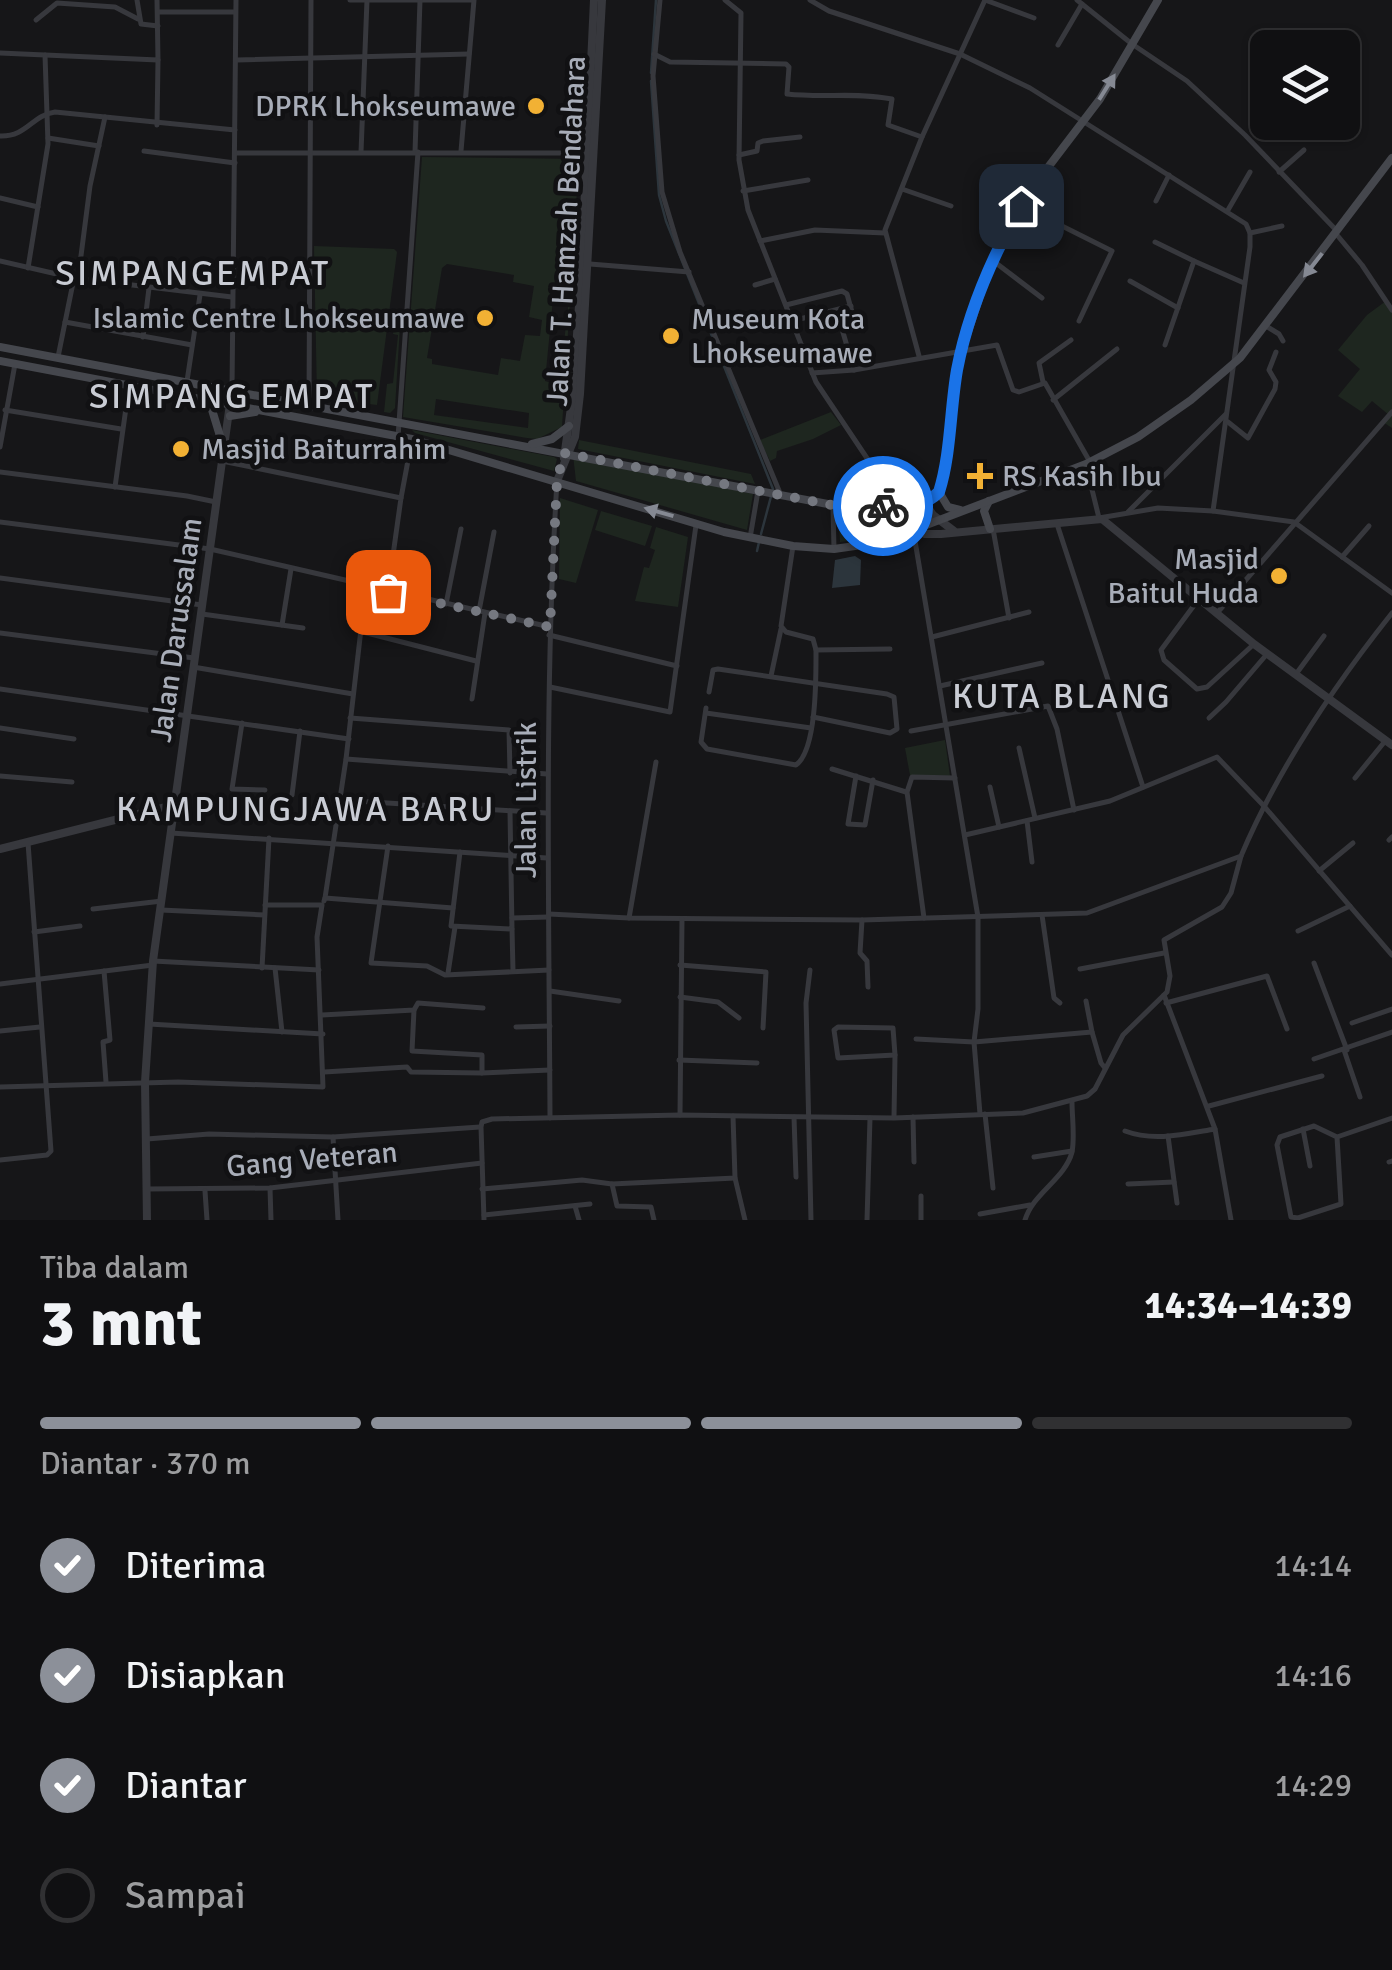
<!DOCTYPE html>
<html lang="id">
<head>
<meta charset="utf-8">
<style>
  body { margin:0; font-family:Signika,sans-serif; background:#1e1e20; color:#f1f3f6; height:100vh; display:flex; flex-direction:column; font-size:38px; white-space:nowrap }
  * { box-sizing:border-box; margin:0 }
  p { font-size:32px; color:#9c9d9f }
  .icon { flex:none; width:55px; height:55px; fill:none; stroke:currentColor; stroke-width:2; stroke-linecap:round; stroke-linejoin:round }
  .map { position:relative; height:1220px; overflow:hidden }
  .details { display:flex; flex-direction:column; background:#101012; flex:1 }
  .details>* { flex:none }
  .tools { position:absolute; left:1250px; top:30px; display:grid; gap:20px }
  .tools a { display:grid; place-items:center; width:110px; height:110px; border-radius:15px; background:#101012; box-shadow:0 2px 8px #0004,0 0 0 2px #303032; font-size:50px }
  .pin { position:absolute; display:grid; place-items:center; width:85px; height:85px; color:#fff; margin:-42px; border-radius:20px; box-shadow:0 5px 15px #0006 }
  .courier { position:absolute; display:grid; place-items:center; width:100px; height:100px; margin:-50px; border:8px solid #1a73e8; border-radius:50%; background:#fff; color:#222; box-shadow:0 2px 12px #0007 }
  .head em { font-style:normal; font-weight:800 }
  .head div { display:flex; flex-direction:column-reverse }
  .head { display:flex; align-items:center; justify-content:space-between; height:170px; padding:0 40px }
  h1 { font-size:65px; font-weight:800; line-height:75px }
  .bar { display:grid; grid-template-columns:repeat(4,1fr); gap:15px 10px; align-content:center; height:120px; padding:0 40px }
  .bar i { height:12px; border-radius:8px; background:#303032 }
  .bar .selected { background:#8c9099 }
  .bar p { grid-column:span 4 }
  ol { padding:0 40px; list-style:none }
  li { display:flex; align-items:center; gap:30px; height:110px }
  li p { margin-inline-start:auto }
  li .icon { padding:10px; border-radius:50%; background:#8c9099; color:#fff; stroke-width:4 }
  li:last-child { color:#9c9d9f }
  li i { width:55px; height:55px; border:5px solid #303032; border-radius:50% }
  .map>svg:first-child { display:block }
</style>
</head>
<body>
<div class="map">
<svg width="1392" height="1220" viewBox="0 0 1392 1220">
  <rect width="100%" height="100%" fill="#161618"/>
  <g fill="#1e261f" fill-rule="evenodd">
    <path d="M422,157l157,2 -17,268 -25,12 -10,-1 -124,-21zM447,264l67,11 -1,7 21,4 -5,31 13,3 -2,16 -15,-1 -5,26 -19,-3 -3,17 -66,-11v-5l-5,-1 15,-90zM554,289l16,2 -11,94 -14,-4zM436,399l93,14 -1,15 -94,-13z"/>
    <polygon points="314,246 394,249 397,252 377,405 317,397"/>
    <polygon points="1386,301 1392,308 1392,428 1383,422 1389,415 1372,401 1362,412 1338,396 1360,369 1338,350 1367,315"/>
    <polygon points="394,326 400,326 395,408 390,413 384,412 387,384 393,383 398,335 393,334"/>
    <polygon points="831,412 841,425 813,439 777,451 776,458 770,461 760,440"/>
    <polygon points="412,430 554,457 557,459 554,471 415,433"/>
    <polygon points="579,440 751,474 755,484 578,449"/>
    <polygon points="573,455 753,494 747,530 576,481"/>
    <polygon points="560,498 598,510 576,583 559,579"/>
    <polygon points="601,511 652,526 645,546 595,530"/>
    <polygon points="838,511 887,515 893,518 897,526 885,536 840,542"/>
    <polygon points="656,527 688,537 678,607 635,601 644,567 649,568 655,550 650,548"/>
    <polygon points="945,740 950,776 910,775 905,748"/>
  </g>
  <polygon fill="#2c353c" points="855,556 861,560 860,585 832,588 835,560"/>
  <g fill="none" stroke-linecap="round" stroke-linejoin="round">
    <g stroke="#2c353c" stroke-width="2.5">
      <polyline points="651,73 656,0"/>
      <polyline points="651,81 659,195 666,221 773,489 761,534"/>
      <polyline points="757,551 759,542"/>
    </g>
    <g stroke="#37383d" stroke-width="5">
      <polyline points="137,0 141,24 158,26"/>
      <polyline points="350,0 472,0"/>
      <polyline points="660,0 653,76 662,192 680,252 780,493"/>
      <polyline points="725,0 741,13 739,160 748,210 816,382 899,506"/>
      <polyline points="810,0 829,11 960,54 1030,88 1246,224 1250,233 1250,247 1213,511"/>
      <polyline points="985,0 1034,18"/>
      <polyline points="1077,0 1132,44 1187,81 1245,135 1336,230"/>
      <polyline points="158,12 235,12"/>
      <polyline points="36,20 57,3 115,7 138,19"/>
      <polyline points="1058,45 1082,4"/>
      <polyline points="0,53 158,60 157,0"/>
      <path d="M654,54l16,8 116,2 3,3 -2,27c36,4 70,-2 105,5l-4,26 34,12"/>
      <polyline points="237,60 469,54"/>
      <polyline points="157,125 158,60"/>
      <path d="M0,136c27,1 32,-21 55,-24l180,18"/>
      <polyline points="48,138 99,146"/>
      <polyline points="144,151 235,163"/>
      <polyline points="461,151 474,0"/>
      <polyline points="361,152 367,0"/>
      <polyline points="415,152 420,0"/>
      <polyline points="235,153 587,153"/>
      <polyline points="739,155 757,151 758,143 763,141 800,137"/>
      <polyline points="1279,172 1304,150"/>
      <polyline points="902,189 951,206"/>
      <polyline points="743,191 808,180"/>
      <polyline points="0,198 38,207"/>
      <polyline points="1156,201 1169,175"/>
      <polyline points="1022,206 1112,251 1079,321"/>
      <polyline points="1228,210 1250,172"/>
      <polyline points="1250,233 1282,226"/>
      <polyline points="1337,235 1362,265 1392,310"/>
      <polyline points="760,241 815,230 885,233"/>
      <polyline points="1155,242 1194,261 1165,345"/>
      <polyline points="992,260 1042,298"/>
      <polyline points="0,261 74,278 232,297"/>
      <polyline points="1194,261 1244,283"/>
      <polyline points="590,264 689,272"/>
      <polyline points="28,268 48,144 45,55"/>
      <polyline points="78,279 90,186 105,117"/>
      <polyline points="1130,281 1178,308"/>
      <polyline points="755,285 775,279"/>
      <polyline points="786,305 842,291 847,294 855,323"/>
      <polyline points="792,321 851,306"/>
      <polyline points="65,322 192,345"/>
      <polyline points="1266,326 1279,334 1283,341"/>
      <polyline points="712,328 743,320"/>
      <polyline points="842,329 854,370"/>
      <polyline points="143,337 149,288"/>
      <polyline points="919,356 885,230 922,137 985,0"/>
      <polyline points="58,357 74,278"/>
      <polyline points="728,366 748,359"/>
      <polyline points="812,373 854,370 997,345 1013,390 1019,392 1045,383 1090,462"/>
      <polyline points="187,381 200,295"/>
      <polyline points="1043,382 1039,363 1071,340"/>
      <polyline points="232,389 236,0"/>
      <polyline points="1053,400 1117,349"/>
      <polyline points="309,404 311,0"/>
      <polyline points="5,410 121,429"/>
      <polyline points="1228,422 1248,438 1275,389 1276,382 1269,370 1276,352"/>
      <polyline points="398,437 418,152"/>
      <polyline points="0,447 15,364"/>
      <polyline points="222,461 401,498 388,591"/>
      <polyline points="1086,465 1099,518 1158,508 1213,511 1294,522 1392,593"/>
      <polyline points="0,472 187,496 216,502"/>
      <polyline points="115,487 129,386"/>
      <polyline points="401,498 412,439"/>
      <polyline points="833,505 834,549"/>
      <polyline points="1128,512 1226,414"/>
      <polyline points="0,522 210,549 550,627"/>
      <polyline points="1057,524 1143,787"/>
      <polyline points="913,529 978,917 978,1009 974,1042 980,1114"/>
      <polyline points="993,529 1009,618"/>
      <polyline points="750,538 758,491"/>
      <polyline points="1342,557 1369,526"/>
      <polyline points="0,578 202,605"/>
      <polyline points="1198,600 1161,650 1164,660 1197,689 1207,687 1254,644"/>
      <polyline points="446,604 461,529"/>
      <polyline points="479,611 494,532"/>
      <polyline points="1217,613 1392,412"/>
      <polyline points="202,614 303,628"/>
      <polyline points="282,625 291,569"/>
      <polyline points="363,632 476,661"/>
      <polyline points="0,633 194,658"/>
      <polyline points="549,635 677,666"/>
      <polyline points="932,637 1029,612"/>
      <polyline points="816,650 890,649"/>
      <polyline points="193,667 353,694"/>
      <polyline points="1296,674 1324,636"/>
      <polyline points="771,676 781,629"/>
      <polyline points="940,686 1042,663"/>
      <polyline points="550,687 670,712 696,525"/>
      <polyline points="0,689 349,739"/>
      <polyline points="709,692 713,670 718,669 887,694 894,697 897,729 890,733 813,717"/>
      <polyline points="472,699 485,613"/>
      <path d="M706,708l-5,34 6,7 89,16c21,-15 20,-89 20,-115l-3,-11 -27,-7 -5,-6 12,-80"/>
      <polyline points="706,713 811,728"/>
      <polyline points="350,718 509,730 510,773"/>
      <polyline points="1209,718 1226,702 1267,654"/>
      <polyline points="242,723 232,789 265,790"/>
      <polyline points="0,728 74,739"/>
      <polyline points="911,731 1048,706 1057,729 1074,810"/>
      <polyline points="1019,748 1035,818"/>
      <polyline points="346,759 547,774"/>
      <polyline points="832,769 906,792"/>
      <polyline points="0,776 72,782"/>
      <polyline points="856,776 848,824 865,825 873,780"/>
      <polyline points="1355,778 1386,740"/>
      <polyline points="990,787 999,827"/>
      <polyline points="292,795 300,731"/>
      <polyline points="340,800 546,813"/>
      <polyline points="1027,821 1032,862"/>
      <polyline points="171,833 547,858"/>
      <polyline points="965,835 1110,801 1217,757 1263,805 1392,955"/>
      <polyline points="1389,840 1392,837"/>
      <polyline points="388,846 371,963 427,966 445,975 549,970"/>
      <polyline points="460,852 451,926 512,929 510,812"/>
      <polyline points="1319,871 1353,843"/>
      <polyline points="325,898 346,759 366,586"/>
      <polyline points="324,901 325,898 453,908"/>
      <polyline points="93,909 162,901"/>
      <polyline points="161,910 264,915"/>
      <path d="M549,914l80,4 233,2 225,-7 154,-57c37,-87 92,-169 151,-243"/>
      <polyline points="1042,915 1054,998 1060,1003"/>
      <polyline points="512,918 548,917"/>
      <polyline points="629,918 656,762"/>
      <polyline points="924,918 907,792 912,777 955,778"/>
      <polyline points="862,920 860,953 867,961 868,987"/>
      <polyline points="512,929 513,971"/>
      <polyline points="1298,931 1350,906"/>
      <polyline points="34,932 80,926"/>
      <polyline points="153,961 319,970"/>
      <polyline points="1314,963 1347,1050"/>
      <polyline points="680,965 766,972 763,1028"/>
      <polyline points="262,968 269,838"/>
      <polyline points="275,968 282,1032"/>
      <polyline points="1080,969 1164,953"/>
      <polyline points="810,970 806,1003 811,1220"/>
      <polyline points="104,971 110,1040 103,1042 106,1082"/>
      <polyline points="448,973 455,927"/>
      <polyline points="0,984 153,965"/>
      <polyline points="550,991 619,1001"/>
      <polyline points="1164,995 1215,1129 1231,1220"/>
      <polyline points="680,997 718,1002 739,1018"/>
      <polyline points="1086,1001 1092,1032"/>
      <polyline points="1166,1003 1267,976 1287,1029"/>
      <polyline points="414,1010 412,1051 482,1055 482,1073 550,1070"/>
      <polyline points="322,1015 414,1010 418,1003 483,1008"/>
      <polyline points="1352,1023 1392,1009"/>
      <polyline points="149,1024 323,1034"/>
      <polyline points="516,1027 550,1026"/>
      <polygon points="838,1027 893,1028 895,1055 838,1058 834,1030"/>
      <polyline points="0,1031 40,1027"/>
      <polyline points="916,1039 974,1042 1092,1032 1101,1063 1105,1068"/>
      <polyline points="1344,1050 1360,1097"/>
      <polyline points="1314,1059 1392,1032"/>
      <polyline points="679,1060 757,1063"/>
      <polyline points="324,1072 407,1067 411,1072 482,1073"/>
      <polyline points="0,1087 178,1082 323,1087 317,937 322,905 265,905"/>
      <polyline points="1209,1106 1322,1076"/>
      <polyline points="985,1114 993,1188"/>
      <polyline points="680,1115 682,919"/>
      <polyline points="794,1117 796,1177"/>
      <polyline points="894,1117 895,1055"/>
      <polyline points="913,1117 914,1162"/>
      <path d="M550,1118c-1,-213 -6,-425 7,-637"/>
      <polyline points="1303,1129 1310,1166"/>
      <path d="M1125,1131c29,11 60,3 90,-2"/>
      <polyline points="1168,1136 1177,1203"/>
      <polyline points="333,1137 338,1220"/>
      <polyline points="1337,1137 1341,1204 1298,1218 1291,1217 1277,1145 1280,1137 1314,1126 1337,1137 1392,1118"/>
      <polyline points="147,1139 209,1134 333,1137 480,1127"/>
      <polyline points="1034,1157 1072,1151"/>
      <polyline points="0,1160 47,1155 51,1151 28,843"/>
      <polyline points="1389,1162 1392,1161"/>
      <polyline points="735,1178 745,1220"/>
      <polyline points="612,1184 617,1206 651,1207 654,1220"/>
      <polyline points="1128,1184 1174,1182"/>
      <polyline points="270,1188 271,1220"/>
      <polyline points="147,1189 270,1188 482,1163"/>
      <polyline points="482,1189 582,1180 612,1184 735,1178 733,1116"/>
      <polyline points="205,1191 207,1220"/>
      <polyline points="575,1206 579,1220"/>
      <polyline points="980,1214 1030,1205"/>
      <polyline points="484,1215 590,1204"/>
      <polyline points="484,1220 481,1127 482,1122 492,1119 680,1115 894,1118 1023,1113 1087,1096 1095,1089 1123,1035 1167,992 1170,976 1164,940 1222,907 1231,893 1241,856"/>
      <polyline points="867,1220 870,1118"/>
      <polyline points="921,1220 921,1196"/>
      <path d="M1025,1220c8,-27 40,-41 47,-68 3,-15 0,-35 0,-50"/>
    </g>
    <g stroke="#37383d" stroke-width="8">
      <polyline points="564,458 573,393 581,276 594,0"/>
      <polyline points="557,481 575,437 580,394 602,0"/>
      <polyline points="925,503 933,515 954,531"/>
      <polyline points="914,529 925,534 941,534 1102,519 1254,644 1392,745"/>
      <polyline points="0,849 174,805"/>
      <polyline points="147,1220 145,1082 153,961 232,389"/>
    </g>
    <g stroke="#45474d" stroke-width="8">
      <path d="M0,347l833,158c30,1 91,11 108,-17l19,-132 32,-96 38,-69 70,-92 58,-99"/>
      <polyline points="0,361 412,439 724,532 793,546 834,549 876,543 923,524 924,513 916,506"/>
      <polyline points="209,400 224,449"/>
      <polyline points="230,416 255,412"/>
      <polyline points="532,444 552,439 569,426"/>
      <polyline points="939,492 948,507 960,510"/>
      <polyline points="989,501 984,511 990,529"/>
      <polyline points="921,527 1086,464 1138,437 1191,400 1240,358 1392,158"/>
      <polyline points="911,529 902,519 906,509 912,506"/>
    </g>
  </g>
  <defs><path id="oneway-solid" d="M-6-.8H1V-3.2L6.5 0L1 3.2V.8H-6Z" transform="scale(2.5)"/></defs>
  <g fill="#858993">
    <use href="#oneway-solid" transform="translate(1107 87) rotate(-58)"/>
    <use href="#oneway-solid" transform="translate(1313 265) rotate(128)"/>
    <use href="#oneway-solid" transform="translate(659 512) rotate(-164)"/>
  </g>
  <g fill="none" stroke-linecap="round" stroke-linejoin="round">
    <polyline stroke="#757880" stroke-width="10" stroke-dasharray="0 18" points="388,592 550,627 557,481 564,453 832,505 883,506"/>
    <path stroke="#1a73e8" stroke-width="12" d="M883,506c22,-1 39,3 56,-14 12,-38 11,-82 18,-122 11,-58 35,-113 64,-164"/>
  </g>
  <g fill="#f2b134" stroke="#111113" stroke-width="4">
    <circle cx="536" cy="106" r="10"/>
    <circle cx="485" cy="318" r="10"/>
    <circle cx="671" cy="336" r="10"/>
    <circle cx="181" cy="449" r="10"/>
    <path d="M975 461h10v10h10v10h-10v10h-10v-10h-10v-10h10z"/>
    <circle cx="1279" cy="576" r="10"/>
  </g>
  <g text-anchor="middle" stroke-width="9" stroke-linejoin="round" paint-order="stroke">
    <g font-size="30" fill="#a8adb8" stroke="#111113" text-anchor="end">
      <text x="516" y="116">DPRK Lhokseumawe</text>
      <text x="465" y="328">Islamic Centre Lhokseumawe</text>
      <text x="691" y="329" text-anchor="start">Museum Kota<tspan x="691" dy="34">Lhokseumawe</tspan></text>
      <text x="201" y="459" text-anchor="start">Masjid Baiturrahim</text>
      <text x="1002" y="486" text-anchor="start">RS Kasih Ibu</text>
      <text x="1259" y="569">Masjid<tspan x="1259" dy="34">Baitul Huda</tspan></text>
    </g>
    <g font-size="30" fill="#a8adb8" stroke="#111113">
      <text transform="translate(566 231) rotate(-87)" y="10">Jalan T. Hamzah Bendahara</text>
      <text transform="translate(176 630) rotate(-82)" y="10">Jalan Darussalam</text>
      <text transform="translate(526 800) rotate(-90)" y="10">Jalan Listrik</text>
      <text transform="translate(312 1159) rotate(-5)" y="10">Gang Veteran</text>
    </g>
    <g font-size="35" letter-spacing="2.5" fill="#c9ccd4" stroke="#111113">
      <text x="193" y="285">SIMPANGEMPAT</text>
      <text x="232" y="408">SIMPANG EMPAT</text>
      <text x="1062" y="708">KUTA BLANG</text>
      <text x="306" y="821">KAMPUNGJAWA BARU</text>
    </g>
  </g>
</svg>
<div class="tools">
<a><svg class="icon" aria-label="layers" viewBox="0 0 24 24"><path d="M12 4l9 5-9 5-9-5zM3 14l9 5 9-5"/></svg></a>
</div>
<div class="pin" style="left:388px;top:592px;background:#ea580c"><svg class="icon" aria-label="bag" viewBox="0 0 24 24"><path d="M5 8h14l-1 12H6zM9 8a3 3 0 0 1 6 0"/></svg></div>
<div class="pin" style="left:1021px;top:206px;background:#1f2937"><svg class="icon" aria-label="home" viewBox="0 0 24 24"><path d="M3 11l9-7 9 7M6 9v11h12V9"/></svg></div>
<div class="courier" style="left:883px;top:506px"><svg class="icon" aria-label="bike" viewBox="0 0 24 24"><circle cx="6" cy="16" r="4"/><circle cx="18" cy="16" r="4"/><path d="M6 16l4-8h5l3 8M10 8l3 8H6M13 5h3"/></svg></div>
</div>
<section class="details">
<div class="head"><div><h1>3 mnt</h1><p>Tiba dalam</p></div><em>14:34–14:39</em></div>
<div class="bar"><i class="selected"></i><i class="selected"></i><i class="selected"></i><i></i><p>Diantar · 370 m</p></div>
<ol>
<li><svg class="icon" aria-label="check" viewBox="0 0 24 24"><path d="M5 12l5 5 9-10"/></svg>Diterima<p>14:14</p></li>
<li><svg class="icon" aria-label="check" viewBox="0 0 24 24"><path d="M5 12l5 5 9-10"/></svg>Disiapkan<p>14:16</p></li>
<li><svg class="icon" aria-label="check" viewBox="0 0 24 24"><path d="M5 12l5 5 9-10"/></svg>Diantar<p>14:29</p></li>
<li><i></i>Sampai</li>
</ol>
</section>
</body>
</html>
